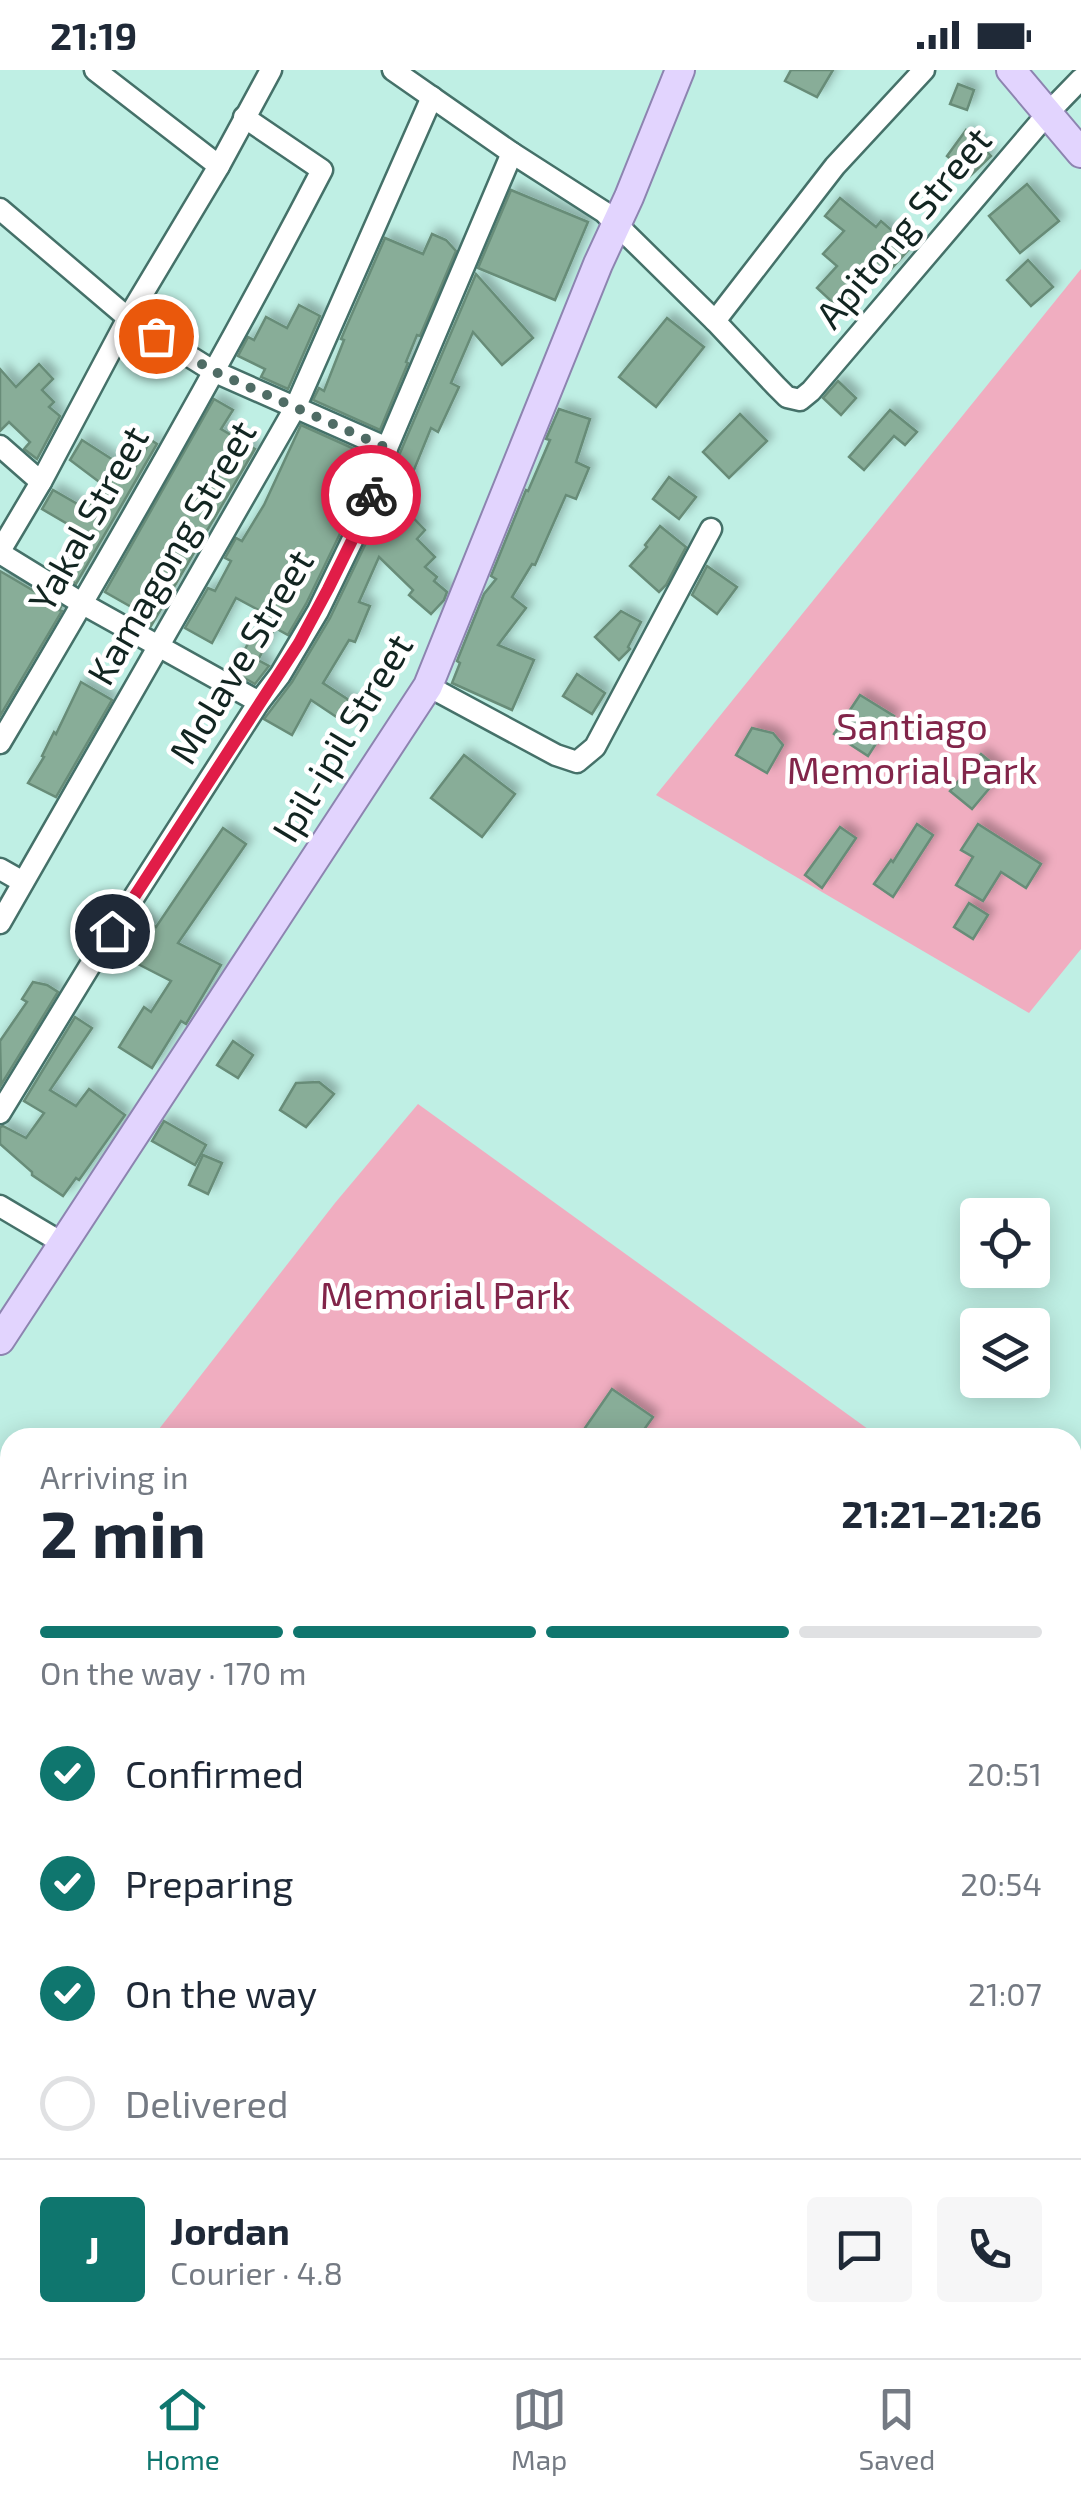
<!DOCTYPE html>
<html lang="en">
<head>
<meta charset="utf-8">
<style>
  body { margin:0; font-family:"Exo 2",sans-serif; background:#f6f6f7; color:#1f2937; height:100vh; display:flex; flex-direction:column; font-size:38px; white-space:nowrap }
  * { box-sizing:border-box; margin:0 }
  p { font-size:32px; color:#747a83 }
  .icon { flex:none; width:55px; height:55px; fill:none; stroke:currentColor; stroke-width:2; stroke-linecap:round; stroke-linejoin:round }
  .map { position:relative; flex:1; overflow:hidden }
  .details { position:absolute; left:0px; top:1358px; width:1082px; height:932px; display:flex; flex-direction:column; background:#fff; border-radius:30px 30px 0 0; box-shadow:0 5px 25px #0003 }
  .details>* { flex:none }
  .controls { position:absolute; left:960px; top:1128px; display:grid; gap:20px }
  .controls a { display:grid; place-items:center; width:90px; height:90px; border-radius:10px; background:#fff; box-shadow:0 5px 25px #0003; font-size:50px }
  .pin { position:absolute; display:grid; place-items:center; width:85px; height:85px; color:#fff; margin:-42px; border:5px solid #fff; border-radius:50%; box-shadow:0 2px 10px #0007 }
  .courier { position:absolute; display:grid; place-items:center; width:100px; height:100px; margin:-50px; border:8px solid #e11d48; border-radius:50%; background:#fff; color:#222; box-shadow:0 2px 12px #0007 }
  .summary em { font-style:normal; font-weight:700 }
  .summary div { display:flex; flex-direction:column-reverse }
  .summary { display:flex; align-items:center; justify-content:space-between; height:170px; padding:0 40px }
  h1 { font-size:65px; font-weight:700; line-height:75px }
  .bar { display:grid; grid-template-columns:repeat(4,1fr); gap:15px 10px; align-content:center; height:120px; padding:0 40px }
  .bar i { height:12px; border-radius:8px; background:#e0e1e3 }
  .bar .current { background:#0f766e }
  .bar p { grid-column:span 4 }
  .line { display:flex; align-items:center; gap:25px; padding:0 40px; border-top:2px solid #e0e1e3 }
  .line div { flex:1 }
  .round { display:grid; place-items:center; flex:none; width:105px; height:105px; border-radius:10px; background:#f6f6f7 }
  ol { padding:0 40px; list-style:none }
  li { display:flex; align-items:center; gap:30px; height:110px }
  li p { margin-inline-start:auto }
  li .icon { padding:10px; border-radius:50%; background:#0f766e; color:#fff; stroke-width:4 }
  li:last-child { color:#747a83 }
  li i { width:55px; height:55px; border:5px solid #e0e1e3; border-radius:50% }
  .status { display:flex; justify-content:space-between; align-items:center; height:70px; padding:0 50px; background:#fff; direction:ltr }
  .status svg { height:28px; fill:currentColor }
  .tabs { display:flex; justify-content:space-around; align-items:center; height:140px; border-top:2px solid #e0e1e3; background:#fff; font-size:28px; color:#747a83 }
  .tabs a { display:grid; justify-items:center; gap:5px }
  .tabs .current { color:#0f766e }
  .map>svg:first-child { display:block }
</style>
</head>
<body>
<div class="status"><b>21:19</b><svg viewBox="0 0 49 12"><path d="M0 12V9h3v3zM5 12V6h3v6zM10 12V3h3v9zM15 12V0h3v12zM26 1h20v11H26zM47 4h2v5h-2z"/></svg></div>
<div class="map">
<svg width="1081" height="2288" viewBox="0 0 1081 2288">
  <defs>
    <filter id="shadow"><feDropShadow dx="6" dy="-6" stdDeviation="5" flood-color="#0004"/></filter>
  </defs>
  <rect width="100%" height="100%" fill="#bfefe4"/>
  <g fill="#f0adc0">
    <polygon points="1081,199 1081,879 1029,943 656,725"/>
    <polygon points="418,1034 879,1367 152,1368 335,1133"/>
  </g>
  <g fill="#88ad98" stroke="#678c78" stroke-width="2.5" filter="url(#shadow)">
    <polygon points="791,0 833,0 817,27 785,11"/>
    <polygon points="958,14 974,20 967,40 950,34"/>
    <polygon points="966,60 991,86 970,106 947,86"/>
    <polygon points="1027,114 1059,151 1020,183 989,146"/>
    <polygon points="511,120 588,152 555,230 478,198"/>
    <polygon points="840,128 876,157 881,151 911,177 891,199 888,197 872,214 869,212 843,242 817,218 837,196 823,184 844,161 825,146"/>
    <polygon points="432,164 446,170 456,181 420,266 417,265 406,292 408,293 380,360 313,330 319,318 324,321 344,270 341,269 385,168 423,184"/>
    <polygon points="1028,190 1053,217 1031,236 1007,210"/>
    <polygon points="476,204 533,268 502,295 473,262 451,313 459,317 438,362 431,358 400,434 425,460 417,469 435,487 425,497 437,507 434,511 447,522 444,530 431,544 409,525 413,520 379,487 359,532 370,536 355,572 349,570 323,613 361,638 350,656 311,630 292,665 264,649 292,612 330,548 376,452 400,383"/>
    <polygon points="299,235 320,246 288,319 261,307 265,299 238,286 248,267 254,270 266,247 287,258"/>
    <polygon points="667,248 704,277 656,337 619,307"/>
    <polygon points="39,294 53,309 42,320 54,332 49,337 60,346 37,389 24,379 30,372 9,352 0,361 0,299 16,317"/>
    <polygon points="838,311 856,328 841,345 823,328"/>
    <polygon points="214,329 233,340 221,359 255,379 151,556 130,544 133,538 105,522"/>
    <polygon points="559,339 590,349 576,392 589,398 576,429 566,425 535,495 532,494 512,527 526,538 498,575 534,590 512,640 452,613 460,593 457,591 484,524 496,509 491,506 526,420 528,421 550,370 546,369"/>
    <polygon points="890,340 917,362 905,375 894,366 864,400 849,387"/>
    <polygon points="740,344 767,371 729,408 703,382"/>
    <polygon points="301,355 370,386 351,441 306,534 288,565 275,558 258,590 269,596 255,614 230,600 242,580 244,581 264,543 236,528 212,573 185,558 208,518 215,521 231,491 225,488 236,468 242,471 264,435"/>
    <polygon points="82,370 132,402 151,370 157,374 76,514 55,501 74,471 70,469 76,459 42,439 53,420 88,440 102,414 70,390"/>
    <polygon points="669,407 696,427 679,449 653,429"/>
    <polygon points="660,456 686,477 666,515 659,522 630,496 647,477 645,475"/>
    <polygon points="707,496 737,517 717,544 692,525"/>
    <polygon points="0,501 61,537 59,540 62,541 0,646"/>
    <polygon points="621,541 641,552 628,577 630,579 619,590 595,567"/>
    <polygon points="577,604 605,623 592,644 563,626"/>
    <polygon points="81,612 112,630 56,727 28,713 44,687 42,686 54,662 56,664"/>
    <polygon points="860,625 894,646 868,686 834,664"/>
    <polygon points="752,658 773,663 783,675 767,703 736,685"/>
    <polygon points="981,684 1003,702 972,739 950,721"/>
    <polygon points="464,685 515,724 482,767 431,728"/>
    <polygon points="917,754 933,765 893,827 874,814 891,790 893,792"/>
    <polygon points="978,754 1041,794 1026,818 1001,802 983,831 956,815 973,787 961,780"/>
    <polygon points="840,757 856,768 822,818 805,805"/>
    <polygon points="223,758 246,774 178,873 221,895 186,954 181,951 152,998 119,977 144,937 151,942 171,911 138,894 139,892 117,878 139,845 156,857"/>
    <polygon points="969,833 988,845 973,869 954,857"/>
    <polygon points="33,912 47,915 58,922 1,1015 0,971 27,932 22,929"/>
    <polygon points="75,947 92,958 50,1020 76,1036 89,1019 125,1045 79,1110 76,1108 63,1126 32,1105 32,1102 0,1074 0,1057 3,1056 26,1068 44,1043 24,1031"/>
    <polygon points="233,971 253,985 238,1008 217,995"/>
    <polygon points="319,1012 334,1024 306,1057 280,1040 296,1013"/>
    <polygon points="164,1051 206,1075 195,1095 152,1071"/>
    <polygon points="203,1085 222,1093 208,1124 189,1115"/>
    <polygon points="612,1319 653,1347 638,1368 578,1368"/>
  </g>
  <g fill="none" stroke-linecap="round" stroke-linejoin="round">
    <g stroke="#457169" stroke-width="25">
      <g id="minor">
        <polyline points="95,0 219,96"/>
        <polyline points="393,0 512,83 604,142 715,251 776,316 787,327 800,330 811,321 1048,43 1081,9"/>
        <polyline points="0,139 128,248 213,301 387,378"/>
        <polyline points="715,251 835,96 924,0"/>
        <polyline points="0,376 41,412"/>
        <polyline points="0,481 41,412 128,248 219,96 271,0"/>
        <polyline points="0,483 83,534 259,632"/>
        <polyline points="428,616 556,685 577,692 595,677 711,459"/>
        <path d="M0,673c112,-188 221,-379 322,-573l-78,-53"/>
        <polyline points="0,799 23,812"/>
        <polyline points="0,853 295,338 432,27"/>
        <polyline points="0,1043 91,894 259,632 280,605 318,541 364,446 387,378 512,83"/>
        <polyline points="0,1136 64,1174"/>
        <polyline points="0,1499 10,1510"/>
        <polyline points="0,1625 10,1615"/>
        <polyline points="773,2280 780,2288"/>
      </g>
    </g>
    <g stroke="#8d84b0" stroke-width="32">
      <g id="major">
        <polyline points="1011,0 1081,83"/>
        <polyline points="0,1270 428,616 598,194 629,127 680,0"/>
      </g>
    </g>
    <use href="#minor" stroke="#fff" stroke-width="20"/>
    <use href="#major" stroke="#e2d4fe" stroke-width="28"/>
  </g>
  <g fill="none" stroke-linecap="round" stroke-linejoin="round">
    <polyline stroke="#4f6c65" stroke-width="10" stroke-dasharray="0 18" points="156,266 213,301 387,378 371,425"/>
    <polyline stroke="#e11d48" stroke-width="12" points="112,861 299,573 328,519 364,446 371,425"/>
  </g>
  <g text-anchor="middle" stroke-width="9" stroke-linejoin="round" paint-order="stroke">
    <g font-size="38" fill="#122521" stroke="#fff">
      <text transform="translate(904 158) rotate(-50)" y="13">Apitong Street</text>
      <text transform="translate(89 449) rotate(-61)" y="13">Yakal Street</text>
      <text transform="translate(172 483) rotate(-60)" y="13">Kamagong Street</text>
      <text transform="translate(242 587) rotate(-59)" y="13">Molave Street</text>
      <text transform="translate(343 668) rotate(-59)" y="13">Ipil-ipil Street</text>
    </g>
    <g font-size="38" fill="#82254a" stroke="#fff">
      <text x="912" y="670">Santiago<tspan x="912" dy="44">Memorial Park</tspan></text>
      <text x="445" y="1239">Memorial Park</text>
    </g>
  </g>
</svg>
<div class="controls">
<a><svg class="icon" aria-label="locate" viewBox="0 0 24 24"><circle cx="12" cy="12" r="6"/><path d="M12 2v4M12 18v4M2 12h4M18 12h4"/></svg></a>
<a><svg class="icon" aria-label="layers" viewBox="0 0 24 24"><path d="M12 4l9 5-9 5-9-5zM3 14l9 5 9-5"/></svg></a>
</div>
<div class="pin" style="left:156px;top:266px;background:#ea580c"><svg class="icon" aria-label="bag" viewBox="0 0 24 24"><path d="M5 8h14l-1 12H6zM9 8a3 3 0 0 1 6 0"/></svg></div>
<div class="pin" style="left:112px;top:861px;background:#1f2937"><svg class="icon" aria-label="home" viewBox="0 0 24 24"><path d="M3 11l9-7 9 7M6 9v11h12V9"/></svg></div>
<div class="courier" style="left:371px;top:425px"><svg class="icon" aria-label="bike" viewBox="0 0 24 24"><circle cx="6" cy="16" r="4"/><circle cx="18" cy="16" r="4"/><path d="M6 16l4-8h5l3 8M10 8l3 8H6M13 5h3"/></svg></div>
<section class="details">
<div class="summary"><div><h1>2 min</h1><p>Arriving in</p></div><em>21:21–21:26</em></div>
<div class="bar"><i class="current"></i><i class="current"></i><i class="current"></i><i></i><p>On the way · 170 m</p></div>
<ol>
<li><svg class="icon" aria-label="check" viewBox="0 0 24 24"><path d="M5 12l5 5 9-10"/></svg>Confirmed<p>20:51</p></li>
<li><svg class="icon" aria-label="check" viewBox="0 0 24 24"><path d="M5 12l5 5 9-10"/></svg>Preparing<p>20:54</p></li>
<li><svg class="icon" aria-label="check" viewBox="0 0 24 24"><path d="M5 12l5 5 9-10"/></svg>On the way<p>21:07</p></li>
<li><i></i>Delivered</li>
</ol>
<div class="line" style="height:180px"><b class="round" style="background:#0f766e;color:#fff">J</b><div><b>Jordan</b><p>Courier · 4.8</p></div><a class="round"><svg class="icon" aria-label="chat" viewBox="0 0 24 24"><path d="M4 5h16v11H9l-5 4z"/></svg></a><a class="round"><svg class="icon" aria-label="phone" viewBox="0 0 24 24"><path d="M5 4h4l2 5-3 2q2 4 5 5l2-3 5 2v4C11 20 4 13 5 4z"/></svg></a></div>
</section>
</div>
<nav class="tabs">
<a class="current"><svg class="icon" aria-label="home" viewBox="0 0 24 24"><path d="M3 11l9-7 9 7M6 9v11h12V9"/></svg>Home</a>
<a><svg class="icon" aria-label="map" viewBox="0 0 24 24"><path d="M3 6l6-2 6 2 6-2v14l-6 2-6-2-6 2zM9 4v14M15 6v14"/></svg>Map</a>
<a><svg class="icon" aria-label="saved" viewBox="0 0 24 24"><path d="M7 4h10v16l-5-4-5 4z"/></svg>Saved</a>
</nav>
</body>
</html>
